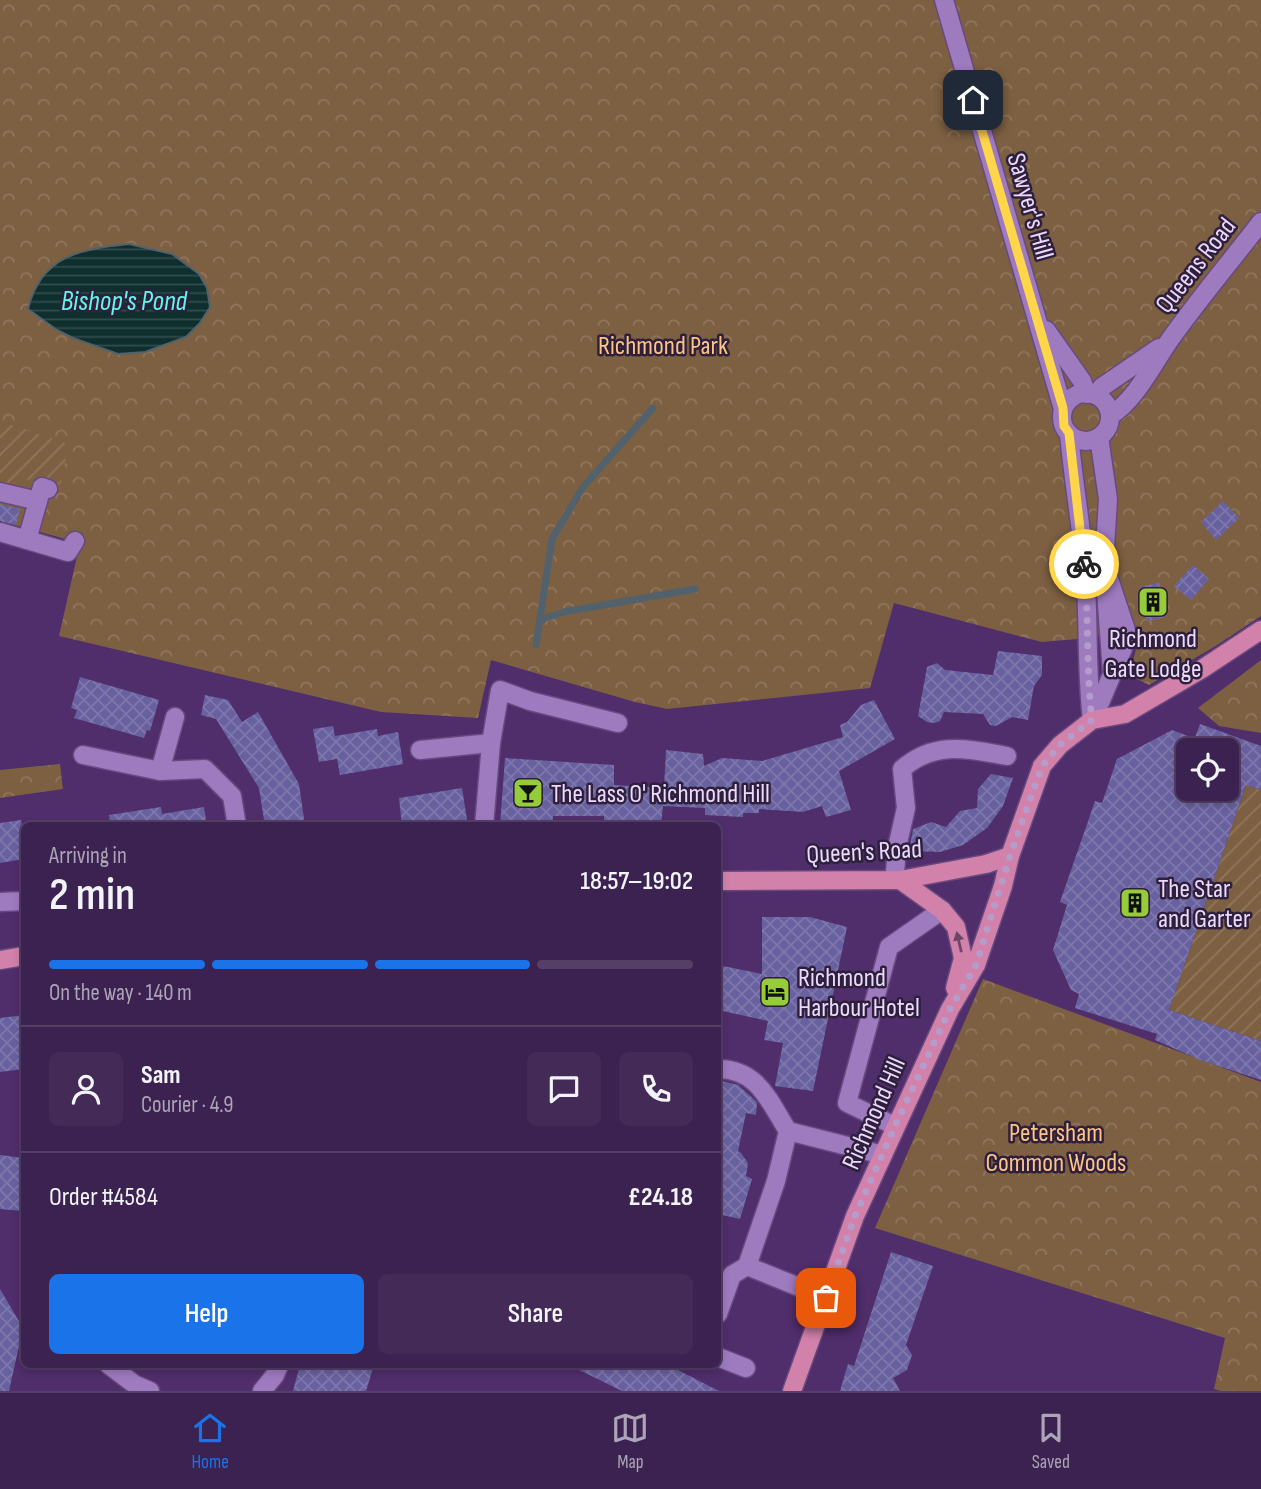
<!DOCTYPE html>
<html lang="en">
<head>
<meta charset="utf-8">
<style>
  body { margin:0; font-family:"Sofia Sans Condensed",sans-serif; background:#432a57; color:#f1f3f6; height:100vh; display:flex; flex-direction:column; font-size:26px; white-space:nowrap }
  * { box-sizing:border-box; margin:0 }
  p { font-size:23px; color:#aca4b7 }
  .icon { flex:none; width:38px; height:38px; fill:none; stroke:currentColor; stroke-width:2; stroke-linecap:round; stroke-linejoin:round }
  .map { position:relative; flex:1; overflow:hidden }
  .sheet { position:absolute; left:21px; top:822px; width:700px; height:546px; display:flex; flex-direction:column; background:#3c2250; border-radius:10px; box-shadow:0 4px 10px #0003,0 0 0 2px #553f67 }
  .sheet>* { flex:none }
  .controls { position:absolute; left:1176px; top:738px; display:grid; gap:14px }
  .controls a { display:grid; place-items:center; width:63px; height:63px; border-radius:10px; background:#3c2250; box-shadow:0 4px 10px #0003,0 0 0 2px #553f67; font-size:35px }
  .pin { position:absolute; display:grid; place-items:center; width:60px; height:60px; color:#fff; margin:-30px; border-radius:14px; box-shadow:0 4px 10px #0006 }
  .courier { position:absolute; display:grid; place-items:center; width:70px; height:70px; margin:-35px; border:5px solid #ffd54a; border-radius:50%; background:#fff; color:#222; box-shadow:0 2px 9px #0007 }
  .headline em { font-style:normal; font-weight:600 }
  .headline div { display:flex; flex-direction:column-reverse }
  .headline { display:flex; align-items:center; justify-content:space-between; height:119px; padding:0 28px }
  h1 { font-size:46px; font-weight:600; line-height:52px }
  .bar { display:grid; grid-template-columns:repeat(4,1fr); gap:10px 7px; align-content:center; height:84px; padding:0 28px }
  .bar i { height:9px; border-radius:5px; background:#553f67 }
  .bar .on { background:#1a73e8 }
  .bar p { grid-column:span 4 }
  .line { display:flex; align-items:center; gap:18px; padding:0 28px; border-top:2px solid #553f67 }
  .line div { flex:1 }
  .round { display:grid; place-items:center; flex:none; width:74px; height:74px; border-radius:10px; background:#432a57 }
  .primary-button { display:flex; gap:14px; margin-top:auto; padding:14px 28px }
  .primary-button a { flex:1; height:80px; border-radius:10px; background:#1a73e8; color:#fff; font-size:28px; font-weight:600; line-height:80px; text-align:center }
  .primary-button a+a { background:#432a57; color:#f1f3f6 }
  .dock { display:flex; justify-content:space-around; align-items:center; height:98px; border-top:2px solid #553f67; background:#3c2250; font-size:19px; color:#aca4b7 }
  .dock a { display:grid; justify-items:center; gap:4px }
  .dock .on { color:#1a73e8 }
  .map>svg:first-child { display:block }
</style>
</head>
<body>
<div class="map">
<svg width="1261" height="1391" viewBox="0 0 1261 1391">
  <defs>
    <pattern id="forest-crowns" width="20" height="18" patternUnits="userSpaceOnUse" patternTransform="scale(1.75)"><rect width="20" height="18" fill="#7d6042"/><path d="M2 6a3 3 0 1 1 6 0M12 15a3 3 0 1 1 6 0" fill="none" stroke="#90765e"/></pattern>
    <pattern id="garden-furrows" width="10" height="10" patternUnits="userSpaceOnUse" patternTransform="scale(1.75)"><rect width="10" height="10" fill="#7d6042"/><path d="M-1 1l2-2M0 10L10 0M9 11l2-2" fill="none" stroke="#90765e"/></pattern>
    <pattern id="water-rules" width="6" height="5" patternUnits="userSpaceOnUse" patternTransform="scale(1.75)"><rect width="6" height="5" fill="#0e2f2d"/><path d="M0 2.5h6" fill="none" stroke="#314d4c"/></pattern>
    <pattern id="building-cross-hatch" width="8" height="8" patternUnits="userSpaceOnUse" patternTransform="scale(1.75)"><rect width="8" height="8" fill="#68619f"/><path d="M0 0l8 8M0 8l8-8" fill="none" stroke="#7e77ad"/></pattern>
  </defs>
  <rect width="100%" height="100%" fill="#502d6b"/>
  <g fill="url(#forest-crowns)">
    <polygon points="0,0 1261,0 1261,616 1214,647 1149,685 1129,675 1142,627 1077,639 1042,642 894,603 870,688 667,709 635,702 491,660 478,718 381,712 59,636 80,543 0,521"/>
    <polygon points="1261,660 1261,733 1219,726 1198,708"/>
    <polygon points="60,764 63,789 0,798 0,770"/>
    <polygon points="983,979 1261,1082 1261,1391 1221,1391 1214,1389 1225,1338 875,1228"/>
  </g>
  <g fill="url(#garden-furrows)">
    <polygon points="0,421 68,444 61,485 18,478 7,489 0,486"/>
    <polygon points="1246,785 1261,790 1261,1041 1169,1010"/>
  </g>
  <path fill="url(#water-rules)" stroke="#51626c" stroke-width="2" d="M129,244l43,10 27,20 8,14 3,19 -10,16 -14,14 -41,15 -27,2 -45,-16 -16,-8 -29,-21c13,-54 53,-60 101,-65z"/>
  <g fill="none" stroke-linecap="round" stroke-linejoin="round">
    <g stroke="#51626c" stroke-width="7">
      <polyline points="540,620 564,612 695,589"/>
      <polyline points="536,645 552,539 583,487 653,408"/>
    </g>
  </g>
  <g fill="url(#building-cross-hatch)">
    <polygon points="1223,501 1239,518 1216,540 1201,522"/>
    <polygon points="0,504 20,509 16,525 0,521"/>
    <polygon points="1193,565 1209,579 1191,600 1174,586"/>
    <polygon points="1159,583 1165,617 1147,621 1140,587"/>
    <polygon points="998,651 1042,656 1042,675 1034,686 1028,720 1012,717 996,726 990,725 983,714 944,712 940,721 934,723 927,722 918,716 927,667 937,663 945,670 993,675"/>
    <polygon points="80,677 159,700 150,731 147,730 144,738 74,718 77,710 71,708"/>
    <polygon points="205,695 228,700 242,722 258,712 299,784 305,826 265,826 259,788 216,719 201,715"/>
    <polygon points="874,700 895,739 839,771 851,810 826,817 822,806 803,812 759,809 759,813 743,813 743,817 705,815 705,808 663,806 661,824 604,821 604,816 553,816 552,826 500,826 505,758 614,765 614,785 664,788 666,750 703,754 704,766 722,758 762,761 843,737 840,725 847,722 861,705"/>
    <polygon points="1200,724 1261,746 1261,790 1246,785 1169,1010 1261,1041 1261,1080 1200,1060 1155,1040 1157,1034 1075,1008 1079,994 1071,990 1053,950 1067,905 1060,902 1095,801 1102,803 1117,759 1172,730 1188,736 1188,789 1227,789 1227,751 1190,751"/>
    <polygon points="333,726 335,736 377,729 378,736 398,732 403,764 340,775 337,759 319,762 313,729"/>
    <polygon points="991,774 1013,778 1003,806 987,828 963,845 940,852 909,851 913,829 931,822 946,827 960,811 977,808 978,789"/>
    <polygon points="462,788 468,826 402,826 399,798"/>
    <polygon points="161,807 162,814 204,807 207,826 110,826 109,815"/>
    <polygon points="21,820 22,826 24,825 24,859 0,863 0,823"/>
    <polygon points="762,917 810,917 847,927 813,1091 775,1086 783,1043 764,1040 768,1021 718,1010 718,965 762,974"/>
    <polygon points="24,1015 24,1069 0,1072 0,1018"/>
    <polygon points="718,1080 738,1085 757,1102 756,1115 746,1113 738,1151 741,1153 748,1163 746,1176 752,1179 740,1219 718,1214"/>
    <polygon points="0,1155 24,1158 23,1211 0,1209"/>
    <polygon points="891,1252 933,1266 906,1345 912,1355 907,1370 893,1378 900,1391 840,1391 848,1364 854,1366"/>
    <polygon points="0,1289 23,1328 9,1391 0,1391"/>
    <polygon points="300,1365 374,1365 366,1391 293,1391"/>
    <polygon points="569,1365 668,1365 719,1391 622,1391"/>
  </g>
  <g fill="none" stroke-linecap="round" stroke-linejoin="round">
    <g stroke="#68497f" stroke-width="21">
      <g id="minor">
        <polyline points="944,0 1063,409"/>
        <polyline points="1046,330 1082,381 1087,394"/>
        <circle cx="1086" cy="417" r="24"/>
        <polyline points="1095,395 1102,387 1159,348"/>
        <path d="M1110,416c26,-17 42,-50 59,-75 29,-41 62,-80 92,-119"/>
        <path d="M1069,434c4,45 12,89 16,135 4,50 1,101 7,151"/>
        <polyline points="1099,437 1108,499 1104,565 1112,672"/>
        <polyline points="0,492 38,501"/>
        <polyline points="0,532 68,552 75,541"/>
        <polyline points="27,540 42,487 48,489"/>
        <polyline points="1094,717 1124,646 1126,630 1109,579"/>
        <polyline points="420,750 491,743"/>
        <polyline points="83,755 160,771 205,769 232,796 237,826"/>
        <polyline points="160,771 175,717"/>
        <polyline points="484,826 491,743 500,690 530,701 618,723"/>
        <path d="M894,880l4,-37 8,-35 -4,-39c33,-29 66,-20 105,-13"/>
        <polyline points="0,902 24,901"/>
        <path d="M718,1069c40,0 51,32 70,62l-12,50 -29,85 -15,9 -14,39"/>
        <polyline points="895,1126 847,1103 889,947 942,910"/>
        <polyline points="788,1131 883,1155"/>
        <polyline points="747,1266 826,1298"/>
        <polyline points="718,1357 746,1368"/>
        <polyline points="109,1365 134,1384 150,1391"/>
        <polyline points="262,1391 275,1375 279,1365"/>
      </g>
    </g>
    <g stroke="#68497f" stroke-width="21">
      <g id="major">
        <polyline points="900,880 942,910 956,927 963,958 955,988"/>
        <polyline points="718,881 900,880 986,864 1010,856"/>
        <polyline points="0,960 24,956"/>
        <polyline points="792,1391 855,1216 950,1009 976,965 1003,886 1010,856 1042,766 1060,745 1092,720 1125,714 1202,669 1261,630"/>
      </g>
    </g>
    <use href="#minor" stroke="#9e7abf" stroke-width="18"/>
    <use href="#major" stroke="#d281aa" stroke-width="18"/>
  </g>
  <defs><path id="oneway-solid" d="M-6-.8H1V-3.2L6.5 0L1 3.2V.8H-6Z" transform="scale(1.75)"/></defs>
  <use fill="#704667" href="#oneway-solid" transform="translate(959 942) rotate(-103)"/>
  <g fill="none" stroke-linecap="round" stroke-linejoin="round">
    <path stroke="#b59dcb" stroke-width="7" stroke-dasharray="0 12.6" d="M826,1298l29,-82 40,-90 55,-117 26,-44 34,-109 32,-90 18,-21 32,-25c-6,-51 -3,-104 -8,-156"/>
    <polyline stroke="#ffd54a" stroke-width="9" points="973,100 1063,408 1064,426 1069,433 1084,564"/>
  </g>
  <defs>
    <g id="building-square" transform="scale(1.575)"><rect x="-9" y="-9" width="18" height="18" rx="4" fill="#96cc39" stroke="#2e1f3b"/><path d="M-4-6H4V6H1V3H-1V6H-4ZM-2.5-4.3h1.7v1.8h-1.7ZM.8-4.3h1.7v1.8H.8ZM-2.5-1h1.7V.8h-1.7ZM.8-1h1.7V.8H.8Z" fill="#111"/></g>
    <g id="bar-square" transform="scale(1.575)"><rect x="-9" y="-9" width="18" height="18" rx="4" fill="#96cc39" stroke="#2e1f3b"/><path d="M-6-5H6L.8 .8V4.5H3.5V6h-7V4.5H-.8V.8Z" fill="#111"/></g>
    <g id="hotel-square" transform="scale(1.575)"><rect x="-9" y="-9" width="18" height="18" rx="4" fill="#96cc39" stroke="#2e1f3b"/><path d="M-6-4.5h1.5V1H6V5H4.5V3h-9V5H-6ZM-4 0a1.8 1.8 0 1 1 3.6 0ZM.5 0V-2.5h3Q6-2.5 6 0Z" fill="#111"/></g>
  </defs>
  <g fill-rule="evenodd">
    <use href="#building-square" x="1153" y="602"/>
    <use href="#bar-square" x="528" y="793"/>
    <use href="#building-square" x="1135" y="903"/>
    <use href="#hotel-square" x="775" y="992"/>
  </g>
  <g text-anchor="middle" stroke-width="5" stroke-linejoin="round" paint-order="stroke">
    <g font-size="26" fill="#ecd9fe" stroke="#2e1f3b">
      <text transform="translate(1031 206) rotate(74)" y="9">Sawyer's Hill</text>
      <text transform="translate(1195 265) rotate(-52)" y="9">Queens Road</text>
      <text transform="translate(864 851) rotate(-3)" y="9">Queen's Road</text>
      <text transform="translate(873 1113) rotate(-66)" y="9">Richmond Hill</text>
    </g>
    <g font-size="26" fill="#fdc487" stroke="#2e1f3b">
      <text x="663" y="354">Richmond Park</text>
      <text x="1056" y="1141">Petersham<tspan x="1056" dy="30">Common Woods</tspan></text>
    </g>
    <g font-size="26" fill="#ecd9fe" stroke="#2e1f3b" text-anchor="start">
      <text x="1153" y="647" text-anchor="middle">Richmond<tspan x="1153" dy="30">Gate Lodge</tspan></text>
      <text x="551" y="802">The Lass O' Richmond Hill</text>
      <text x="1158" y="897">The Star<tspan x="1158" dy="30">and Garter</tspan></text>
      <text x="798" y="986">Richmond<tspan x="798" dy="30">Harbour Hotel</tspan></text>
    </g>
    <g font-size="28" font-style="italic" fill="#62f5e9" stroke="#2e1f3b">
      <text x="124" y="310">Bishop's Pond</text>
    </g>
  </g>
</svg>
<div class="controls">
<a><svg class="icon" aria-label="locate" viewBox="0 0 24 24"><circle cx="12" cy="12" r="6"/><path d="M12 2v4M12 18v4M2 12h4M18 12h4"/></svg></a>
</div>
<div class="pin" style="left:826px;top:1298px;background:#ea580c"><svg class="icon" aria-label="bag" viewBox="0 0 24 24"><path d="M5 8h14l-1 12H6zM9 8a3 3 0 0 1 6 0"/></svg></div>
<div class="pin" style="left:973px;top:100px;background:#1f2937"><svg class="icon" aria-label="home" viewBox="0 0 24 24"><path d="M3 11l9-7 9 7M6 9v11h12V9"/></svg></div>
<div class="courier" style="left:1084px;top:564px"><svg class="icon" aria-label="bike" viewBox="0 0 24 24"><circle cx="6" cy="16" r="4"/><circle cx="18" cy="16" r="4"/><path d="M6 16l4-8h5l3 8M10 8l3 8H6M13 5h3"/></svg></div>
<section class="sheet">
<div class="headline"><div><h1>2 min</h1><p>Arriving in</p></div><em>18:57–19:02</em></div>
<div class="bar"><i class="on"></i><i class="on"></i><i class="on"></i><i></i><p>On the way · 140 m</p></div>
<div class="line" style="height:126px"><a class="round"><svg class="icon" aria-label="person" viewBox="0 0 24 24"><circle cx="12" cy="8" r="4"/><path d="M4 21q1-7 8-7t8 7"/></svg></a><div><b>Sam</b><p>Courier · 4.9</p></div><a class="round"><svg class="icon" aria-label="chat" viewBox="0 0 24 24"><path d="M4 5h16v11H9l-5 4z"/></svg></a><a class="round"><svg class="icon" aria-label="phone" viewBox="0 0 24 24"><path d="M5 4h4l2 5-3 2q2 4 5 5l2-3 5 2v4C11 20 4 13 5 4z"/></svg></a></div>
<div class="line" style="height:91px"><div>Order #4584</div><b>£24.18</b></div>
<div class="primary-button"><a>Help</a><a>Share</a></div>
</section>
</div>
<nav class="dock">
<a class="on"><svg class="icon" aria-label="home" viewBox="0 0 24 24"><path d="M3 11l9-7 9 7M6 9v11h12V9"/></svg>Home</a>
<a><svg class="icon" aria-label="map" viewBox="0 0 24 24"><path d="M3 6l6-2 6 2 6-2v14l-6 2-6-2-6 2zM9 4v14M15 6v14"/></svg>Map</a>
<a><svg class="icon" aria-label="saved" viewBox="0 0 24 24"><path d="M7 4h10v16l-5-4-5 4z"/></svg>Saved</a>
</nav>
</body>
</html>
